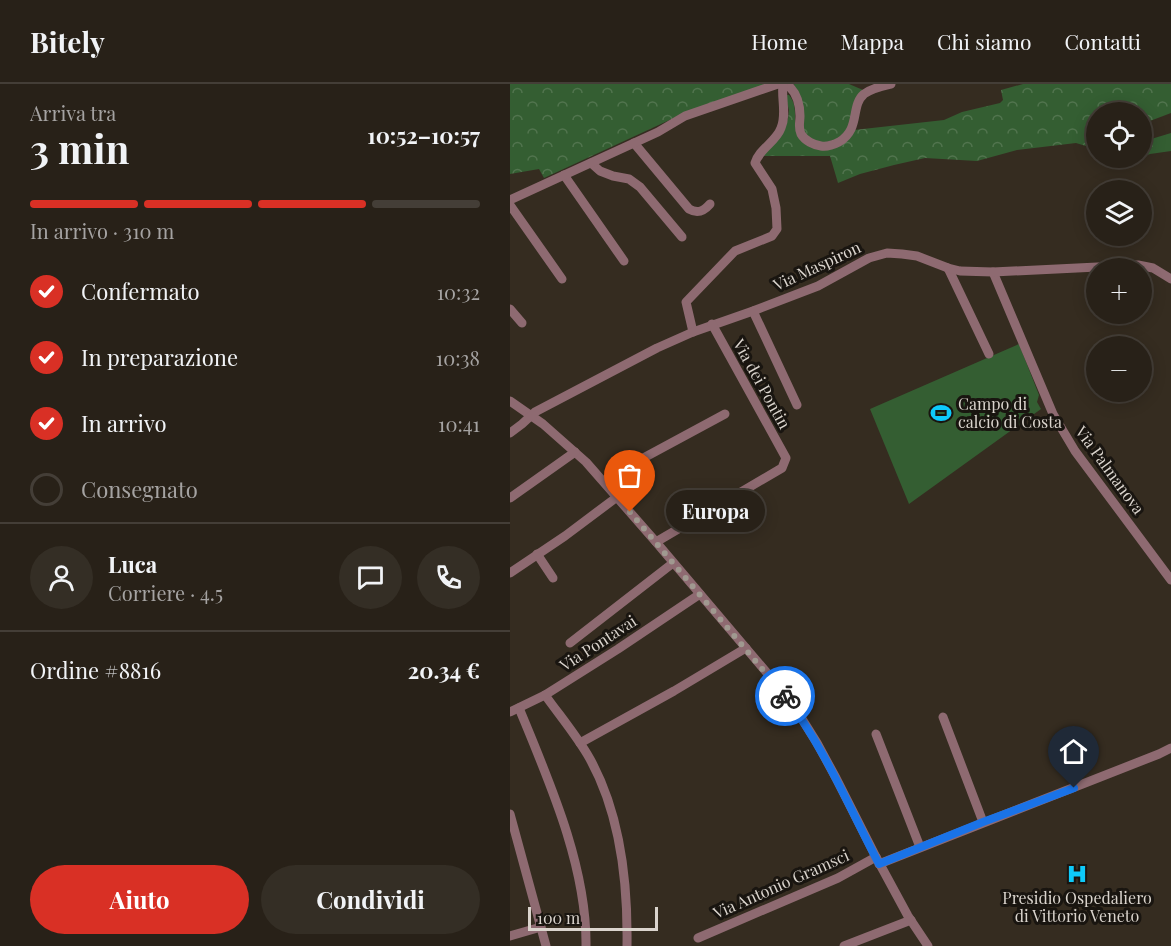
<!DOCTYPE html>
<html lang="it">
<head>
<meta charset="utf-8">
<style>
  body { margin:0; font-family:"Playfair Display",serif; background:#342e25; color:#f1f3f6; height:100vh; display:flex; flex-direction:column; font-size:22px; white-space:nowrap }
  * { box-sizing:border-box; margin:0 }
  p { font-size:20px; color:#a5a3a2 }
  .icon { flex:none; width:33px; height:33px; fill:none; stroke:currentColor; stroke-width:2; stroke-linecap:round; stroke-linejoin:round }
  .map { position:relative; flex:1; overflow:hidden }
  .drawer { display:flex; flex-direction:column; background:#282118; width:510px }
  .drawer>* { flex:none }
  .buttons { position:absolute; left:576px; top:18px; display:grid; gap:12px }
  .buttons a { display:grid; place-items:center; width:66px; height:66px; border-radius:50%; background:#282118; box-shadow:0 3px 15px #0003,0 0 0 2px #443e37; font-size:30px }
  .scale { position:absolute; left:18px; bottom:15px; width:130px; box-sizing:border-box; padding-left:6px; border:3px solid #dad4cd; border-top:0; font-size:16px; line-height:21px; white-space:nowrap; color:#dad4cd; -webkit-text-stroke:4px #191510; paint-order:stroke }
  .pin { position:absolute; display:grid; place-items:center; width:51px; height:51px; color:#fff; margin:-62px -26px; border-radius:50% 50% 50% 0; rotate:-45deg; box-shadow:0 0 6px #0007 }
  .pin .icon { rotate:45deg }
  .courier { position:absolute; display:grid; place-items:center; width:60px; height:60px; margin:-30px; border:4px solid #1a73e8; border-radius:50%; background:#fff; color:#222; box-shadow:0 2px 8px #0007 }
  .bubble { position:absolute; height:42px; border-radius:21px; background:#282118; box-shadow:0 3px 15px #0003,0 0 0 2px #443e37; font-size:20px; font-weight:700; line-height:42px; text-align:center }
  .headline em { font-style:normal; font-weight:700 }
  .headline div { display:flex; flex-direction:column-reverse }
  .headline { display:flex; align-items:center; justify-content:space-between; height:102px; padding:0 30px }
  h1 { font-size:39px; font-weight:700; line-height:45px }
  .bar { display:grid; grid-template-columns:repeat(4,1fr); gap:9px 6px; align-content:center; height:72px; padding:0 30px }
  .bar i { height:8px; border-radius:4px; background:#443e37 }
  .bar .on { background:#d93025 }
  .bar p { grid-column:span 4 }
  .line { display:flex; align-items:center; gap:15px; padding:0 30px; border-top:2px solid #443e37 }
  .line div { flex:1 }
  .round { display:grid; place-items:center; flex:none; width:63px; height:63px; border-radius:32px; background:#342e25 }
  ol { padding:0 30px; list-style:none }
  li { display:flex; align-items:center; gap:18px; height:66px }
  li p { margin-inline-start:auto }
  li .icon { padding:6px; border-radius:50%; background:#d93025; color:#fff; stroke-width:4 }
  li:last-child { color:#a5a3a2 }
  li i { width:33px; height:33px; border:3px solid #443e37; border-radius:50% }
  .cta { display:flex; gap:12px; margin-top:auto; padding:12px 30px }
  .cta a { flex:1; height:69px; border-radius:36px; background:#d93025; color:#fff; font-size:24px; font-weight:700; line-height:69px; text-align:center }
  .cta a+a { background:#342e25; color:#f1f3f6 }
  header { display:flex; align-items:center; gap:36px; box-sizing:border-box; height:84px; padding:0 30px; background:#282118; border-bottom:2px solid #443e37 }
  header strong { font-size:28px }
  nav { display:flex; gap:33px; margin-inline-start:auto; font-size:21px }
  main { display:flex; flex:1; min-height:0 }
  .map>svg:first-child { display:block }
</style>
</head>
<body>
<header>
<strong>Bitely</strong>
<nav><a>Home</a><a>Mappa</a><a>Chi siamo</a><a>Contatti</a></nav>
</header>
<main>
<section class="drawer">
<div class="headline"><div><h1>3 min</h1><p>Arriva tra</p></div><em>10:52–10:57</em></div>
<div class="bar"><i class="on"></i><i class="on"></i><i class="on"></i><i></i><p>In arrivo · 310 m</p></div>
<ol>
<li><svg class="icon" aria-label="check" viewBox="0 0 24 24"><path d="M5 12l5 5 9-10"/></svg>Confermato<p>10:32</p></li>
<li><svg class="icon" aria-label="check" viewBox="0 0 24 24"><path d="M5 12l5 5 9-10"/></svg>In preparazione<p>10:38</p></li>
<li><svg class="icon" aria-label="check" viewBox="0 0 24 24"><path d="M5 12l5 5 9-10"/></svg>In arrivo<p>10:41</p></li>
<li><i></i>Consegnato</li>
</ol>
<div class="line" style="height:108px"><a class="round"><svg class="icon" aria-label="person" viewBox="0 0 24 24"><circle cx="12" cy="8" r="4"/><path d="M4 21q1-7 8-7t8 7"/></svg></a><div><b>Luca</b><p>Corriere · 4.5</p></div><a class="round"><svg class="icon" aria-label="chat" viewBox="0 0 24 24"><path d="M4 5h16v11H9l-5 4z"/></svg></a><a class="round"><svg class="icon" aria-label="phone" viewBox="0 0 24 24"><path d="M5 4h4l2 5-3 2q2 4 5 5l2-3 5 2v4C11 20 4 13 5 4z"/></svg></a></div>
<div class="line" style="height:78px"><div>Ordine #8816</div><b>20.34 €</b></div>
<div class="cta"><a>Aiuto</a><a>Condividi</a></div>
</section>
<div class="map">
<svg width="661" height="862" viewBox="0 0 661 862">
  <defs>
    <pattern id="forest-crowns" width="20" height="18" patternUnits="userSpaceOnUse" patternTransform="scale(1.5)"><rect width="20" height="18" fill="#345e32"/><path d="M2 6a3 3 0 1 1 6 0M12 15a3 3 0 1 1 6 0" fill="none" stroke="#51744e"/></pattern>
  </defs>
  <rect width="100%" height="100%" fill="#352c20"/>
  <polygon fill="#345e32" points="509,260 529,311 527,318 531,325 399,420 360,325"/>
  <g fill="url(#forest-crowns)">
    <polygon points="0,0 259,0 179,27 34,94 29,85 0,90"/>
    <polygon points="284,0 339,0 353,6 337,46 327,55 317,58 306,58 294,50"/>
    <path d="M513,0h148v29l-29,11v-12h-46v37l-20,-6 -59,7 -40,11 -52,-3 -31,7 -34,9 -22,9 -8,-27h-68l26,-37 1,-9 -4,-15h4c7,8 6,18 6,28l23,26 36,-19 90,-10 18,-8 38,-9 3,-3 -2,-10z"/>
    <polygon points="632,49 633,49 638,56 661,49 661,67 640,70 630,74 632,77 620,74 632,74"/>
  </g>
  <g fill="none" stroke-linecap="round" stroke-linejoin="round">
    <g stroke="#8e6a71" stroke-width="9">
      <path d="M124,59l55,66c9,5 15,2 21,-5"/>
      <polyline points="81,79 90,87 103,92 119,95 130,103 172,153"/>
      <polyline points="54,91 114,177"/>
      <path d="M0,116l148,-68 27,-16 93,-32 11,2c8,8 11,18 11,30 0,6 -2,12 1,18 4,7 13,11 20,12 6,1 12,-1 18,-4 22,-13 11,-36 25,-48 8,-6 18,-8 27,-10"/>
      <polyline points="0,121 52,195"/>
      <polyline points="438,184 479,270"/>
      <polyline points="483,188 543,330 565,367 661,496"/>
      <polyline points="0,225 12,239"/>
      <polyline points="243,227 287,321"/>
      <path d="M183,248l-7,-30 49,-51 37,-15 5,-7 -1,-21 -4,-19 -17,-26c4,-14 21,-21 26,-35 6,-14 0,-29 2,-44"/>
      <polyline points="0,317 33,340 76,378 146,458 263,596 287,627 307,659 326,694 366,773 398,832 418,862"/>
      <polyline points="0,349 12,340 25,328 147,264 183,248 243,227 308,202 359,174 377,169 392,170 407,172 438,184 450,187 483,188 628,181 643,184 661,195"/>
      <polyline points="96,400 126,378 215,330"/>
      <polyline points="0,414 65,368"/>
      <polyline points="146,458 272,384 276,374 202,240"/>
      <polyline points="27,470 43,494"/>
      <polyline points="0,489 55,452 107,413"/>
      <polyline points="60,559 163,479"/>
      <path d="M35,611c15,21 32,41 45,64 31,56 38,124 37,187"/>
      <path d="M9,624c30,73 68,158 67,238"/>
      <polyline points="0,628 35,611 108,565 190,510"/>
      <polyline points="433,633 473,738"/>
      <polyline points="366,650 410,763"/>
      <polyline points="70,659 164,607 236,564"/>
      <polyline points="0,730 36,862"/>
      <polyline points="369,780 649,670 661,664"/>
      <polyline points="0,852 31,843"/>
      <polyline points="188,854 328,794 366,773"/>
      <polyline points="334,862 401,836"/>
    </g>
  </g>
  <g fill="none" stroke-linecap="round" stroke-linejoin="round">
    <polyline stroke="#a09990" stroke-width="6" stroke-dasharray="0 10.8" points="120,428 275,612"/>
    <path stroke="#1a73e8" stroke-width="8" d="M275,612c39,51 64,111 94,168l104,-42 91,-34"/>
  </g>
  <defs>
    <g id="stadium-bare" transform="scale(1.62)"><path d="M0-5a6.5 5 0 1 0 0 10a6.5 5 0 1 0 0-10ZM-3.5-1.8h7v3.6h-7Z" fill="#0ecafa" stroke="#191510" stroke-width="2.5" paint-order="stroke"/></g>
    <g id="hospital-bare" transform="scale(1.62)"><path d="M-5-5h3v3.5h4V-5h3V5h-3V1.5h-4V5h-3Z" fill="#0ecafa" stroke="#191510" stroke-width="2.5" paint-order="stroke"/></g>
  </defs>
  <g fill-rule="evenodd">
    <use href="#stadium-bare" x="431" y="329"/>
    <use href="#hospital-bare" x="567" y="790"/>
  </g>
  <g text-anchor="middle" stroke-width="6" stroke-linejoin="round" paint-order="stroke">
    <g font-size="16" fill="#dad4cd" stroke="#191510">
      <text transform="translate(307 182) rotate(-25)" y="6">Via Maspiron</text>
      <text transform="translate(252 300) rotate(61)" y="6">Via dei Pontin</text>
      <text transform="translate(600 386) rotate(54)" y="6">Via Palmanova</text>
      <text transform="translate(88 559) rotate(-33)" y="6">Via Pontavai</text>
      <text transform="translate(271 800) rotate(-24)" y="6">Via Antonio Gramsci</text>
    </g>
    <g font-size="16" fill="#dad4cd" stroke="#191510" text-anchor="start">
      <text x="448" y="326">Campo di<tspan x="448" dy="18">calcio di Costa</tspan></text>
      <text x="567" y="820" text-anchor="middle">Presidio Ospedaliero<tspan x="567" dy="18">di Vittorio Veneto</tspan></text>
    </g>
  </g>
</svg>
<div class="buttons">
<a><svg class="icon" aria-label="locate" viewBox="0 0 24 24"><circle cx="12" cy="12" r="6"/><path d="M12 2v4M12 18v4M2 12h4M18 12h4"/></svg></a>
<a><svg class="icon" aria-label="layers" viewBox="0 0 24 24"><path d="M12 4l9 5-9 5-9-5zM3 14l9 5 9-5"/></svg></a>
<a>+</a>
<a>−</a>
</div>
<div class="scale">100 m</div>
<div class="pin" style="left:120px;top:428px;background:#ea580c"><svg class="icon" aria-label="bag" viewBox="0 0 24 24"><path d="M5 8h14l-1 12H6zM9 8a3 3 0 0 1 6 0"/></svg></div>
<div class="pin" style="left:564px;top:704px;background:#1f2937"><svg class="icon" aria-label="home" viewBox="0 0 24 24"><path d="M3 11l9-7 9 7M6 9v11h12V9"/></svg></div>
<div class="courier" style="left:275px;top:612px"><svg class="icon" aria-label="bike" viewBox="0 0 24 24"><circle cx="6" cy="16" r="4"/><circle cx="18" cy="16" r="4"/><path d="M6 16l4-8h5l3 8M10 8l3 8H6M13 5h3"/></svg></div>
<div class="bubble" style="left:156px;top:406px;width:99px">Europa</div>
</div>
</main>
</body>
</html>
